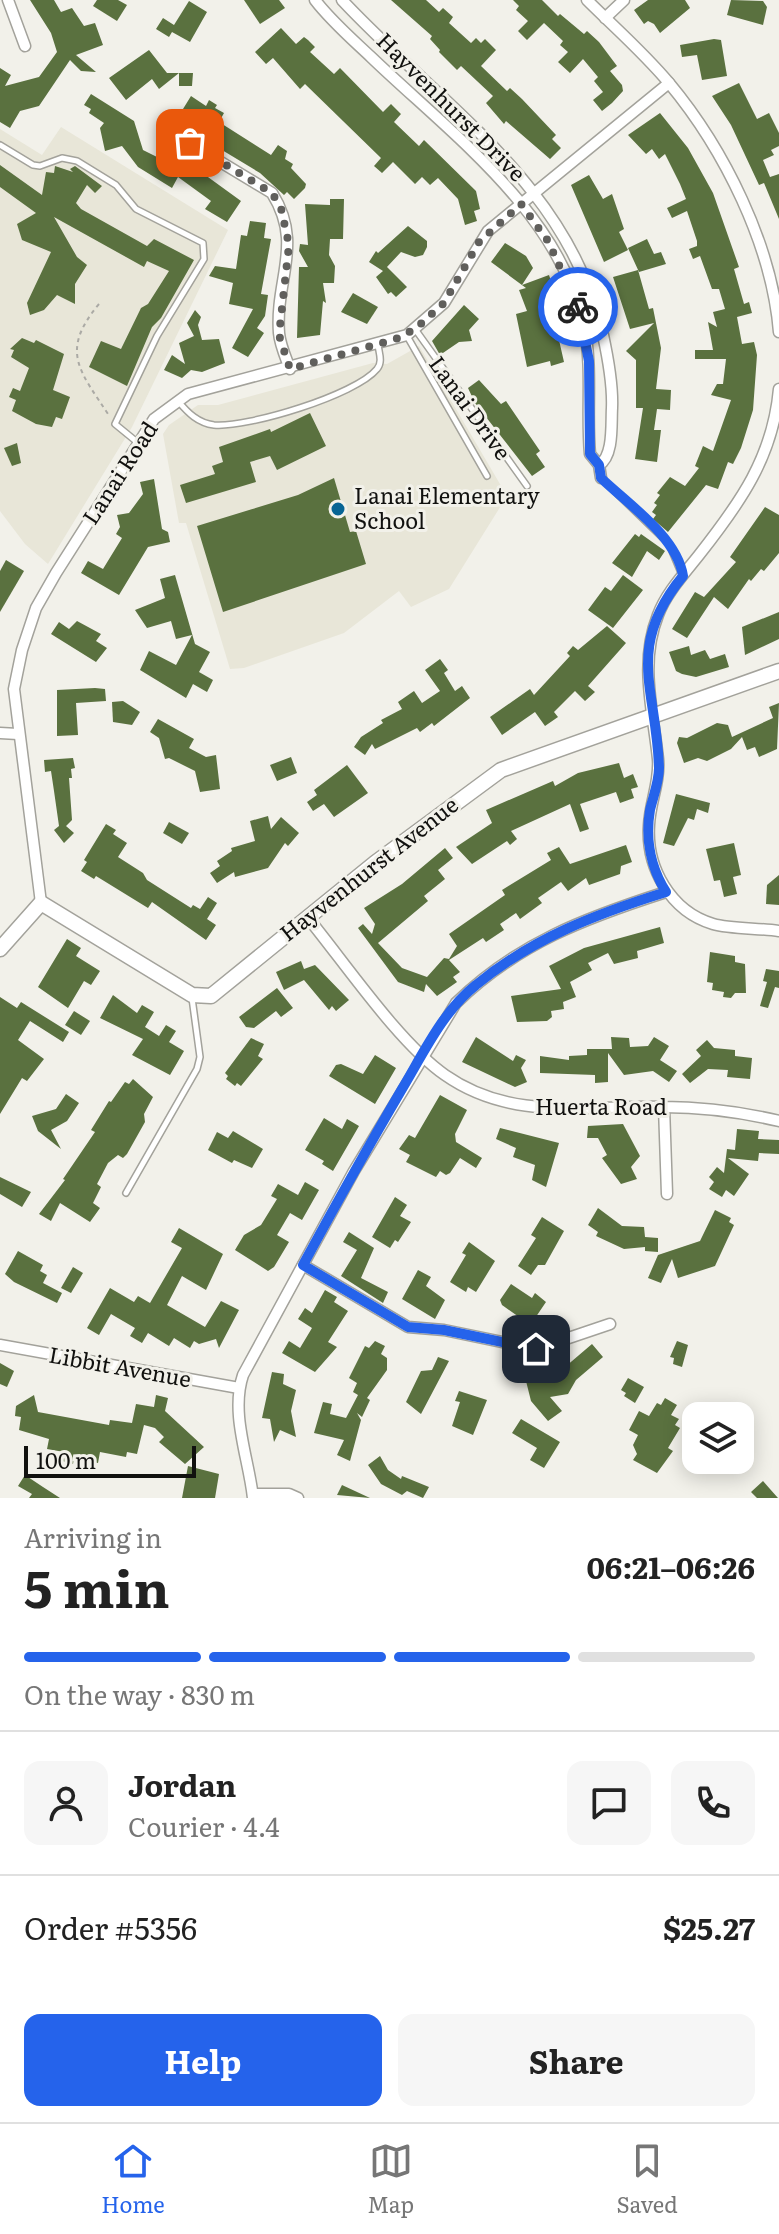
<!DOCTYPE html>
<html lang="en">
<head>
<meta charset="utf-8">
<style>
  body { margin:0; font-family:Literata,serif; background:#f6f6f6; color:#222; height:100vh; display:flex; flex-direction:column; font-size:30px; white-space:nowrap }
  * { box-sizing:border-box; margin:0 }
  p { font-size:26px; color:#767676 }
  .icon { flex:none; width:44px; height:44px; fill:none; stroke:currentColor; stroke-width:2; stroke-linecap:round; stroke-linejoin:round }
  .map { position:relative; height:1498px; overflow:hidden }
  .sheet { display:flex; flex-direction:column; background:#fff; flex:1 }
  .sheet>* { flex:none }
  .buttons { position:absolute; left:682px; top:1402px; display:grid; gap:16px }
  .buttons a { display:grid; place-items:center; width:72px; height:72px; border-radius:16px; background:#fff; box-shadow:0 4px 20px #0003; font-size:40px }
  .scale { position:absolute; left:24px; bottom:20px; width:172px; box-sizing:border-box; padding-left:8px; border:4px solid #11110f; border-top:0; font-size:22px; line-height:28px; white-space:nowrap; color:#11110f; -webkit-text-stroke:6px #f2f1ea; paint-order:stroke }
  .pin { position:absolute; display:grid; place-items:center; width:68px; height:68px; color:#fff; margin:-34px; border-radius:16px; box-shadow:0 4px 12px #0006 }
  .courier { position:absolute; display:grid; place-items:center; width:80px; height:80px; margin:-40px; border:6px solid #2563eb; border-radius:50%; background:#fff; color:#222; box-shadow:0 2px 10px #0007 }
  .headline em { font-style:normal; font-weight:700 }
  .headline div { display:flex; flex-direction:column-reverse }
  .headline { display:flex; align-items:center; justify-content:space-between; height:136px; padding:0 24px }
  h1 { font-size:52px; font-weight:700; line-height:60px }
  .bar { display:grid; grid-template-columns:repeat(4,1fr); gap:12px 8px; align-content:center; height:96px; padding:0 24px }
  .bar i { height:10px; border-radius:6px; background:#e0e0e0 }
  .bar .on { background:#2563eb }
  .bar p { grid-column:span 4 }
  .line { display:flex; align-items:center; gap:20px; padding:0 24px; border-top:2px solid #e0e0e0 }
  .line div { flex:1 }
  .round { display:grid; place-items:center; flex:none; width:84px; height:84px; border-radius:16px; background:#f6f6f6 }
  .primary-button { display:flex; gap:16px; margin-top:auto; padding:16px 24px }
  .primary-button a { flex:1; height:92px; border-radius:16px; background:#2563eb; color:#fff; font-size:32px; font-weight:700; line-height:92px; text-align:center }
  .primary-button a+a { background:#f6f6f6; color:#222 }
  .dock { display:flex; justify-content:space-around; align-items:center; height:112px; border-top:2px solid #e0e0e0; background:#fff; font-size:22px; color:#767676 }
  .dock a { display:grid; justify-items:center; gap:4px }
  .dock .on { color:#2563eb }
  .map>svg:first-child { display:block }
</style>
</head>
<body>
<div class="map">
<svg width="779" height="1498" viewBox="0 0 779 1498">
  <rect width="100%" height="100%" fill="#f2f1ea"/>
  <g fill="#e8e6d8">
    <polygon points="61,127 228,230 132,427 48,564 25,544 0,511 0,129 42,155"/>
    <polygon points="419,346 507,496 449,589 411,607 399,591 344,633 244,668 230,669 186,523 179,523 163,434 169,425 198,405 218,405 373,363 387,364"/>
  </g>
  <g fill="#5a713f">
    <polygon points="30,0 54,0 61,12 72,8 84,26 95,23 103,45 76,55 96,72 81,71 70,60 39,106 20,111 10,128 0,122 0,68 11,75 5,86 39,77 57,52 51,33"/>
    <polygon points="97,0 118,0 127,5 117,21 93,6"/>
    <polygon points="244,0 279,0 285,8 260,24"/>
    <polygon points="391,0 426,0 439,12 443,8 453,17 449,23 471,43 476,38 481,43 485,39 496,50 481,66 507,91 510,88 522,99 556,135 552,139 561,148 550,159 506,121 504,124 486,103 493,96 461,66 457,70 439,52 440,50 430,39 432,36"/>
    <polygon points="513,0 542,0 558,16 560,14 584,34 587,31 599,42 617,66 610,71 622,85 623,91 612,103 602,111 593,100 603,92 594,81 598,77 583,59 570,73 558,62 568,52 560,45 563,41 544,23 527,40 518,31 528,21 516,10 519,6"/>
    <polygon points="648,0 685,0 690,8 660,33 654,24 648,21 644,24 634,10"/>
    <polygon points="731,0 763,1 767,7 763,25 727,15"/>
    <polygon points="189,1 207,12 190,42 172,32 169,37 156,29 163,18 174,25"/>
    <polygon points="281,28 296,44 304,37 308,40 315,47 310,52 334,74 340,68 383,112 391,104 401,114 394,122 419,146 424,140 476,191 480,209 474,211 477,221 465,225 458,199 438,178 430,185 422,177 415,184 393,162 382,173 374,166 381,158 305,84 300,89 273,58 266,64 255,52"/>
    <polygon points="714,39 721,40 727,76 702,80 697,55 682,57 680,45"/>
    <polygon points="149,50 167,73 193,73 192,86 179,86 179,73 159,89 152,79 126,100 109,78"/>
    <polygon points="739,83 757,119 769,113 779,133 779,146 771,150 774,155 763,160 770,177 779,174 779,219 764,183 759,185 731,125 712,96"/>
    <polygon points="91,94 134,121 143,150 167,162 190,164 241,201 227,222 205,209 211,201 178,177 172,188 138,167 122,146 105,151 100,128 104,123 89,113 91,109 84,105"/>
    <polygon points="191,96 206,106 209,100 217,105 215,108 224,113 219,122 271,155 278,145 287,151 285,159 293,164 291,168 306,184 305,188 294,199 287,192 284,195 260,173 212,144 213,141 200,132 203,127 196,122 197,118 183,109"/>
    <polygon points="660,113 688,148 713,193 739,267 734,269 744,304 749,302 752,313 737,317 742,344 754,342 757,355 753,410 741,448 733,464 728,462 718,489 706,485 668,532 653,519 656,515 652,512 657,505 654,503 660,495 657,493 670,477 685,486 699,468 695,466 703,446 713,451 731,400 711,395 717,384 723,384 726,359 695,359 695,350 713,350 708,322 717,327 713,312 725,309 719,289 712,289 700,256 693,259 689,249 697,246 697,241 687,211 672,218 667,208 686,199 680,184 665,154 659,159 652,149 646,154 628,135"/>
    <polygon points="0,165 42,195 46,172 54,173 55,166 73,172 70,169 75,166 102,186 95,193 87,185 76,203 81,209 147,246 154,239 194,260 161,318 152,327 127,386 89,367 101,341 121,349 141,308 148,304 169,271 147,261 144,267 54,217 77,257 87,265 75,284 75,304 57,295 44,310 30,315 27,303 51,252 22,240 17,224 36,213 0,187"/>
    <polygon points="589,175 603,199 612,194 624,229 619,232 628,250 604,262 571,185"/>
    <polygon points="330,199 344,199 343,239 330,239 329,255 335,266 334,283 323,283 326,303 323,301 320,335 297,338 299,267 308,267 299,251 300,244 308,245 305,204 330,205"/>
    <polygon points="250,221 266,223 264,238 271,239 261,294 268,295 265,316 257,328 264,333 248,357 232,348 253,309 229,304 233,283 209,276 215,266 236,269 241,235 247,236"/>
    <polygon points="408,226 427,241 427,247 423,255 415,257 401,252 387,267 407,287 396,297 391,292 388,294 376,277 383,271 369,262 376,251 378,253"/>
    <polygon points="647,239 654,254 661,252 666,264 639,272 628,248"/>
    <polygon points="505,243 526,256 533,268 522,285 549,275 553,287 553,294 549,296 564,362 551,366 550,361 527,367 516,314 527,311 519,290 526,288 491,262"/>
    <polygon points="638,270 649,309 653,308 661,348 656,389 671,390 670,410 657,409 654,430 661,430 657,462 635,459 643,408 636,408 636,360 626,351 654,323 630,329 613,277"/>
    <polygon points="353,293 378,307 367,324 341,312"/>
    <polygon points="464,305 479,319 469,330 472,341 459,342 440,355 432,341"/>
    <polygon points="195,310 201,317 198,325 202,340 219,339 225,363 202,372 191,370 182,378 164,370 172,355 185,364 179,343 194,336 187,323"/>
    <polygon points="22,338 34,343 36,340 64,354 53,390 70,397 62,419 56,417 52,427 36,424 12,411 16,400 9,397 13,388 20,391 29,368 11,357 14,350 10,349"/>
    <polygon points="479,380 501,404 506,401 540,451 536,454 545,467 532,476 475,403 468,388"/>
    <polygon points="310,413 326,446 277,470 270,456 250,462 256,482 186,503 180,485 215,474 212,466 223,462 219,447 270,429 271,432"/>
    <polygon points="17,443 21,463 12,466 4,448"/>
    <polygon points="334,478 350,532 356,531 366,564 223,612 197,526 298,495"/>
    <polygon points="154,479 162,529 168,532 170,542 148,547 119,595 81,573 88,561 103,569 122,538 116,534 120,527 117,515 129,513 143,494 140,482"/>
    <polygon points="765,507 779,515 779,553 764,571 761,569 751,581 749,579 728,609 714,597 687,638 672,629 695,592 704,597 736,562 730,557"/>
    <polygon points="635,534 639,537 641,534 665,551 659,560 647,551 632,577 612,563"/>
    <polygon points="6,560 24,571 0,612 0,571"/>
    <polygon points="175,575 195,644 210,652 199,672 213,680 207,692 193,684 186,698 140,670 149,651 176,665 192,635 176,639 171,621 147,628 135,610 165,598 160,579"/>
    <polygon points="623,575 643,590 613,628 588,610 605,587 611,591"/>
    <polygon points="779,612 779,639 745,655 742,627"/>
    <polygon points="77,621 101,634 96,641 107,648 96,662 51,634 59,622 69,629"/>
    <polygon points="607,626 626,643 588,686 595,692 585,701 575,691 554,712 558,717 545,726 535,712 502,735 490,717 530,689 534,695 570,656 567,653 573,646 578,650"/>
    <polygon points="689,646 691,655 705,650 710,659 725,654 729,667 696,677 682,674 676,671 669,652"/>
    <polygon points="440,659 448,670 444,673 455,691 462,686 470,698 434,726 432,723 420,732 417,728 375,749 372,744 365,755 354,747 361,737 383,723 381,720 402,709 398,702 414,691 422,703 440,691 425,670"/>
    <polygon points="95,688 105,689 106,701 76,703 78,735 57,736 57,690"/>
    <polygon points="123,701 140,712 132,725 113,722 112,702"/>
    <polygon points="779,703 777,749 759,757 755,747 747,750 742,737 731,749 707,761 698,758 684,763 677,743 679,737 687,738 717,723 728,725 732,737 773,718 769,707"/>
    <polygon points="158,719 194,739 189,748 206,757 216,755 220,789 200,792 195,771 169,758 165,759 159,738 150,732"/>
    <polygon points="291,757 297,773 277,781 270,765"/>
    <polygon points="73,758 75,768 71,769 72,778 69,778 72,820 66,826 74,833 64,843 54,830 59,826 54,791 51,771 45,772 44,760"/>
    <polygon points="619,763 624,778 633,774 638,787 631,789 634,798 620,803 616,792 580,804 589,829 580,832 570,804 511,831 517,839 510,845 507,841 472,864 456,847 492,823 486,810 553,781 555,786 578,773"/>
    <polygon points="347,765 368,793 334,817 324,804 313,811 307,802 317,795 314,790"/>
    <polygon points="676,794 710,803 708,813 697,809 694,820 688,818 674,846 663,843"/>
    <polygon points="268,816 271,829 281,817 299,833 288,846 285,843 268,868 235,877 234,872 217,883 210,873 220,866 217,861 232,851 231,848 255,841 250,821"/>
    <polygon points="169,822 189,833 182,844 163,833"/>
    <polygon points="106,824 116,830 113,834 127,843 118,857 143,873 147,880 191,908 193,905 200,909 208,897 217,903 207,919 216,925 206,940 152,902 148,908 96,876 94,879 81,871 87,862 84,860"/>
    <polygon points="734,843 741,875 733,877 737,894 724,897 720,880 714,881 706,849"/>
    <polygon points="626,845 632,862 621,866 620,874 589,885 586,878 568,891 561,882 538,898 542,903 520,919 516,913 500,924 504,930 486,942 483,938 449,960 460,972 453,977 457,982 437,996 426,984 424,992 398,982 358,928 363,924 372,934 375,924 364,908 402,884 445,848 453,858 438,870 445,879 424,896 428,901 378,943 402,968 427,977 444,958 449,959 457,946 449,934 505,895 502,890 551,860 547,853 559,847 570,864"/>
    <polygon points="779,875 779,905 766,904 767,885"/>
    <polygon points="660,927 664,943 637,951 638,958 614,964 608,953 588,963 592,970 570,982 576,997 563,1002 564,1009 551,1011 552,1017 547,1021 517,1022 511,996 561,989 549,966 584,948"/>
    <polygon points="67,939 81,948 76,956 100,971 91,985 84,981 68,1008 38,987"/>
    <polygon points="710,952 735,956 735,962 745,964 746,993 735,993 731,998 723,997 724,992 712,990 713,983 707,982"/>
    <polygon points="301,961 304,969 315,965 349,1000 336,1011 332,1006 329,1010 304,980 284,990 276,972"/>
    <polygon points="766,969 779,971 779,988 775,987 768,1008 760,1006 767,982 763,981"/>
    <polygon points="277,988 293,1008 281,1017 276,1011 254,1028 246,1027 239,1017"/>
    <polygon points="113,995 137,1013 142,1005 154,1012 145,1027 159,1036 166,1025 176,1031 169,1042 184,1051 170,1075 132,1055 143,1039 100,1018"/>
    <polygon points="0,997 17,1008 21,1002 69,1032 63,1042 30,1021 18,1040 44,1059 27,1081 22,1078 0,1114"/>
    <polygon points="74,1011 90,1021 81,1035 65,1025"/>
    <polygon points="476,1037 513,1061 516,1055 526,1060 521,1068 527,1082 515,1087 462,1062"/>
    <polygon points="611,1037 629,1038 630,1047 648,1046 654,1037 669,1046 660,1060 677,1071 669,1082 653,1071 624,1075 608,1053 608,1082 595,1083 595,1075 540,1073 540,1056 569,1060 569,1056 587,1055 587,1049 612,1049"/>
    <polygon points="251,1038 264,1044 258,1056 263,1059 241,1086 237,1083 235,1086 226,1079 228,1076 225,1073"/>
    <polygon points="707,1040 714,1048 735,1050 735,1056 752,1058 750,1079 727,1077 728,1070 708,1069 690,1083 682,1074 701,1056 696,1050"/>
    <polygon points="375,1055 396,1068 375,1104 329,1076 336,1065 341,1064 363,1074"/>
    <polygon points="133,1079 153,1097 144,1114 145,1122 127,1154 123,1158 118,1155 108,1163 97,1184 101,1187 93,1203 100,1208 90,1222 60,1203 51,1221 39,1214 65,1180 63,1179 95,1132 91,1130 109,1101 111,1102 125,1082 129,1084"/>
    <polygon points="66,1094 79,1103 67,1121 51,1130 61,1149 38,1131 32,1116 56,1109"/>
    <polygon points="440,1095 467,1110 455,1134 456,1142 482,1158 476,1168 460,1158 450,1173 446,1175 440,1171 436,1177 406,1162 410,1155 399,1149 409,1135 415,1138"/>
    <polygon points="324,1118 342,1129 347,1119 359,1126 333,1171 322,1164 324,1161 305,1150"/>
    <polygon points="623,1124 640,1156 631,1167 637,1179 621,1184 602,1158 607,1155 598,1138 587,1138 588,1126"/>
    <polygon points="500,1128 559,1143 546,1187 532,1180 535,1165 513,1157 516,1148 496,1139"/>
    <polygon points="737,1129 759,1131 758,1139 779,1140 779,1154 759,1153 758,1161 728,1158 749,1174 734,1196 726,1190 722,1197 709,1189 714,1182 709,1177 717,1167 724,1173 727,1149 735,1150"/>
    <polygon points="233,1131 263,1149 252,1168 234,1160 232,1163 208,1150 217,1132 228,1138"/>
    <polygon points="0,1177 31,1192 22,1207 0,1194"/>
    <polygon points="305,1182 319,1190 302,1220 290,1213 277,1235 289,1242 274,1267 268,1271 235,1250 244,1235 261,1225 277,1199 271,1196 278,1184 298,1195"/>
    <polygon points="395,1197 407,1205 400,1216 411,1222 398,1242 395,1240 390,1248 372,1237"/>
    <polygon points="598,1208 622,1226 644,1227 645,1237 658,1238 658,1252 645,1251 645,1247 624,1249 596,1236 598,1232 588,1225"/>
    <polygon points="715,1210 731,1218 729,1222 734,1225 715,1266 678,1278 672,1259 661,1283 648,1278 658,1255 700,1241"/>
    <polygon points="542,1217 564,1231 545,1265 538,1265 531,1275 518,1266 536,1238 531,1235"/>
    <polygon points="179,1228 223,1254 206,1290 182,1276 167,1305 205,1327 221,1301 239,1310 219,1348 216,1339 199,1344 194,1341 190,1348 174,1338 169,1346 148,1333 142,1343 130,1336 135,1328 111,1314 99,1335 87,1328 110,1288 134,1302 138,1296 150,1303 182,1248 171,1242"/>
    <polygon points="349,1232 374,1248 361,1278 388,1292 383,1303 341,1276 357,1250 343,1242"/>
    <polygon points="469,1242 495,1261 476,1292 468,1287 466,1292 450,1282 466,1255 462,1253"/>
    <polygon points="18,1251 43,1265 40,1271 47,1275 43,1283 62,1293 57,1303 14,1282 5,1274"/>
    <polygon points="73,1267 83,1273 71,1293 61,1288"/>
    <polygon points="418,1270 431,1277 426,1286 445,1300 435,1319 402,1299"/>
    <polygon points="511,1284 532,1298 535,1293 546,1302 525,1333 513,1326 519,1317 502,1305 500,1300"/>
    <polygon points="325,1290 337,1297 334,1302 348,1311 328,1342 337,1347 315,1372 282,1353 289,1341 300,1348 312,1328 298,1319 305,1308 312,1313"/>
    <polygon points="375,1341 385,1346 381,1354 387,1358 387,1370 367,1398 370,1400 362,1417 357,1413 361,1420 350,1461 337,1455 344,1440 314,1433 323,1402 332,1404 330,1414 346,1418 358,1395 353,1392 357,1383 349,1378 365,1346 369,1348"/>
    <polygon points="677,1341 688,1345 682,1367 673,1364 674,1358 670,1357"/>
    <polygon points="592,1344 603,1357 576,1380 568,1394 550,1397 562,1411 548,1421 531,1401 526,1381 529,1383 534,1369 548,1367 547,1363 565,1367"/>
    <polygon points="438,1357 449,1361 421,1414 406,1402 421,1371 432,1370"/>
    <polygon points="0,1363 14,1371 7,1387 0,1384"/>
    <polygon points="272,1372 284,1374 283,1384 296,1390 291,1411 296,1437 280,1430 274,1442 270,1419 262,1418"/>
    <polygon points="628,1378 644,1387 635,1403 624,1396 626,1393 621,1390"/>
    <polygon points="459,1391 487,1400 473,1435 452,1426 460,1402 455,1401"/>
    <polygon points="34,1395 38,1412 109,1425 110,1420 132,1423 136,1404 154,1407 156,1395 168,1398 165,1411 204,1447 185,1464 159,1442 164,1437 155,1428 144,1425 137,1454 127,1452 126,1457 100,1452 98,1463 74,1458 73,1464 62,1461 64,1452 47,1449 49,1439 19,1430 21,1417 15,1416 16,1406"/>
    <polygon points="665,1398 677,1405 671,1415 679,1419 675,1425 680,1428 668,1448 673,1451 657,1473 633,1460 637,1454 633,1445 638,1435 629,1430 639,1411 649,1416 657,1403 661,1405"/>
    <polygon points="521,1419 560,1442 544,1468 530,1460 537,1448 512,1433"/>
    <polygon points="380,1456 388,1470 401,1479 402,1476 429,1487 423,1498 407,1491 402,1495 381,1484 368,1465"/>
    <polygon points="691,1460 722,1460 719,1471 707,1467 706,1471 695,1468"/>
    <polygon points="188,1466 219,1474 215,1498 182,1498"/>
    <polygon points="25,1475 43,1487 60,1498 29,1498 32,1494 18,1486"/>
    <polygon points="763,1481 770,1489 778,1498 757,1498 751,1492"/>
    <polygon points="342,1485 370,1498 337,1495"/>
  </g>
  <g fill="none" stroke-linecap="round" stroke-linejoin="round">
    <g stroke="#a3a29b" stroke-width="8">
      <g id="lane">
        <polyline points="0,145 33,165 40,166 62,158 77,161 116,185 136,209 203,243 204,259 157,336 115,424 137,442"/>
        <polyline points="415,329 527,486"/>
        <polyline points="407,336 487,476"/>
        <path d="M178,401c10,12 20,22 36,24 33,3 142,-30 163,-56 6,-7 2,-16 1,-24"/>
        <polyline points="601,478 669,544 682,575"/>
        <polyline points="126,1193 197,1069 200,1057 192,998"/>
      </g>
    </g>
    <g stroke="#a3a29b" stroke-width="13">
      <g id="street">
        <polyline points="8,0 25,46"/>
        <path d="M315,0c16,21 37,39 56,57 79,76 189,155 213,269 9,43 2,85 6,128l9,11 2,13"/>
        <path d="M342,0c100,107 227,184 261,335 5,23 10,49 9,73 -1,16 2,48 -13,57"/>
        <path d="M587,0c27,27 57,53 82,83 55,66 103,162 110,249"/>
        <polyline points="605,18 624,0"/>
        <path d="M171,132l101,61c32,51 3,86 7,140 1,12 7,25 11,36"/>
        <path d="M779,389c-6,68 -39,114 -80,166 -15,19 -33,38 -41,60 -19,48 -5,95 0,144 2,23 -8,43 -9,66 -3,42 21,86 64,99 17,5 47,4 66,7"/>
        <polyline points="0,733 18,734"/>
        <polyline points="41,903 14,689 22,650 36,608 56,573 154,419 188,394 407,335 444,303 488,231 669,83"/>
        <path d="M308,918c37,45 91,125 137,157 67,47 142,30 219,32 39,0 77,5 115,14"/>
        <polyline points="664,1107 667,1194"/>
        <polyline points="303,1265 408,1327 444,1330 536,1349 610,1324"/>
        <polyline points="0,1345 239,1388"/>
        <polyline points="253,1494 289,1494 298,1498"/>
        <path d="M253,1498c-4,-39 -23,-84 -10,-123l111,-204 102,-168c62,-60 129,-85 210,-111"/>
      </g>
    </g>
    <g stroke="#a3a29b" stroke-width="17">
      <polyline id="secondary" points="0,949 41,903 192,995 211,996 375,863 501,770 779,671"/>
    </g>
    <path stroke="#abaaa5" stroke-width="2" stroke-dasharray="4 4" stroke-linecap="butt" d="M99,304c-40,48 -19,67 11,113"/>
    <use href="#lane" stroke="#fff" stroke-width="5"/>
    <use href="#street" stroke="#fff" stroke-width="10"/>
    <use href="#secondary" stroke="#fff" stroke-width="14"/>
  </g>
  <g fill="none" stroke-linecap="round" stroke-linejoin="round">
    <polyline stroke="#605f5c" stroke-width="8" stroke-dasharray="0 14.4" points="190,143 272,193 281,208 289,245 279,335 290,369 396,339 415,329 444,303 479,242 521,204 548,241 578,307"/>
    <path stroke="#2563eb" stroke-width="10" d="M536,1349l-92,-19 -36,-3 -105,-62c32,-59 65,-118 99,-176 21,-35 41,-78 74,-104 57,-47 120,-71 190,-93 -15,-24 -21,-53 -16,-82 3,-13 9,-28 9,-42 -2,-78 -35,-120 24,-192 -6,-39 -55,-72 -82,-98l-2,-13 -9,-11 -1,-93 -11,-54"/>
  </g>
  <circle fill="#076494" stroke="#f2f1ea" stroke-width="3" cx="338" cy="509" r="8"/>
  <g text-anchor="middle" stroke-width="6" stroke-linejoin="round" paint-order="stroke">
    <g font-size="22" fill="#11110f" stroke="#f2f1ea">
      <text transform="translate(451 107) rotate(45)" y="8">Hayvenhurst Drive</text>
      <text transform="translate(470 408) rotate(54)" y="8">Lanai Drive</text>
      <text transform="translate(120 473) rotate(-57)" y="8">Lanai Road</text>
      <text transform="translate(369 869) rotate(-38)" y="8">Hayvenhurst Avenue</text>
      <text x="601" y="1115">Huerta Road</text>
      <text transform="translate(120 1367) rotate(10)" y="8">Libbit Avenue</text>
    </g>
    <g font-size="22" fill="#11110f" stroke="#f2f1ea" text-anchor="start">
      <text x="354" y="504">Lanai Elementary<tspan x="354" dy="25">School</tspan></text>
    </g>
  </g>
</svg>
<div class="buttons">
<a><svg class="icon" aria-label="layers" viewBox="0 0 24 24"><path d="M12 4l9 5-9 5-9-5zM3 14l9 5 9-5"/></svg></a>
</div>
<div class="scale">100 m</div>
<div class="pin" style="left:190px;top:143px;background:#ea580c"><svg class="icon" aria-label="bag" viewBox="0 0 24 24"><path d="M5 8h14l-1 12H6zM9 8a3 3 0 0 1 6 0"/></svg></div>
<div class="pin" style="left:536px;top:1349px;background:#1f2937"><svg class="icon" aria-label="home" viewBox="0 0 24 24"><path d="M3 11l9-7 9 7M6 9v11h12V9"/></svg></div>
<div class="courier" style="left:578px;top:307px"><svg class="icon" aria-label="bike" viewBox="0 0 24 24"><circle cx="6" cy="16" r="4"/><circle cx="18" cy="16" r="4"/><path d="M6 16l4-8h5l3 8M10 8l3 8H6M13 5h3"/></svg></div>
</div>
<section class="sheet">
<div class="headline"><div><h1>5 min</h1><p>Arriving in</p></div><em>06:21–06:26</em></div>
<div class="bar"><i class="on"></i><i class="on"></i><i class="on"></i><i></i><p>On the way · 830 m</p></div>
<div class="line" style="height:144px"><a class="round"><svg class="icon" aria-label="person" viewBox="0 0 24 24"><circle cx="12" cy="8" r="4"/><path d="M4 21q1-7 8-7t8 7"/></svg></a><div><b>Jordan</b><p>Courier · 4.4</p></div><a class="round"><svg class="icon" aria-label="chat" viewBox="0 0 24 24"><path d="M4 5h16v11H9l-5 4z"/></svg></a><a class="round"><svg class="icon" aria-label="phone" viewBox="0 0 24 24"><path d="M5 4h4l2 5-3 2q2 4 5 5l2-3 5 2v4C11 20 4 13 5 4z"/></svg></a></div>
<div class="line" style="height:104px"><div>Order #5356</div><b>$25.27</b></div>
<div class="primary-button"><a>Help</a><a>Share</a></div>
</section>
<nav class="dock">
<a class="on"><svg class="icon" aria-label="home" viewBox="0 0 24 24"><path d="M3 11l9-7 9 7M6 9v11h12V9"/></svg>Home</a>
<a><svg class="icon" aria-label="map" viewBox="0 0 24 24"><path d="M3 6l6-2 6 2 6-2v14l-6 2-6-2-6 2zM9 4v14M15 6v14"/></svg>Map</a>
<a><svg class="icon" aria-label="saved" viewBox="0 0 24 24"><path d="M7 4h10v16l-5-4-5 4z"/></svg>Saved</a>
</nav>
</body>
</html>
